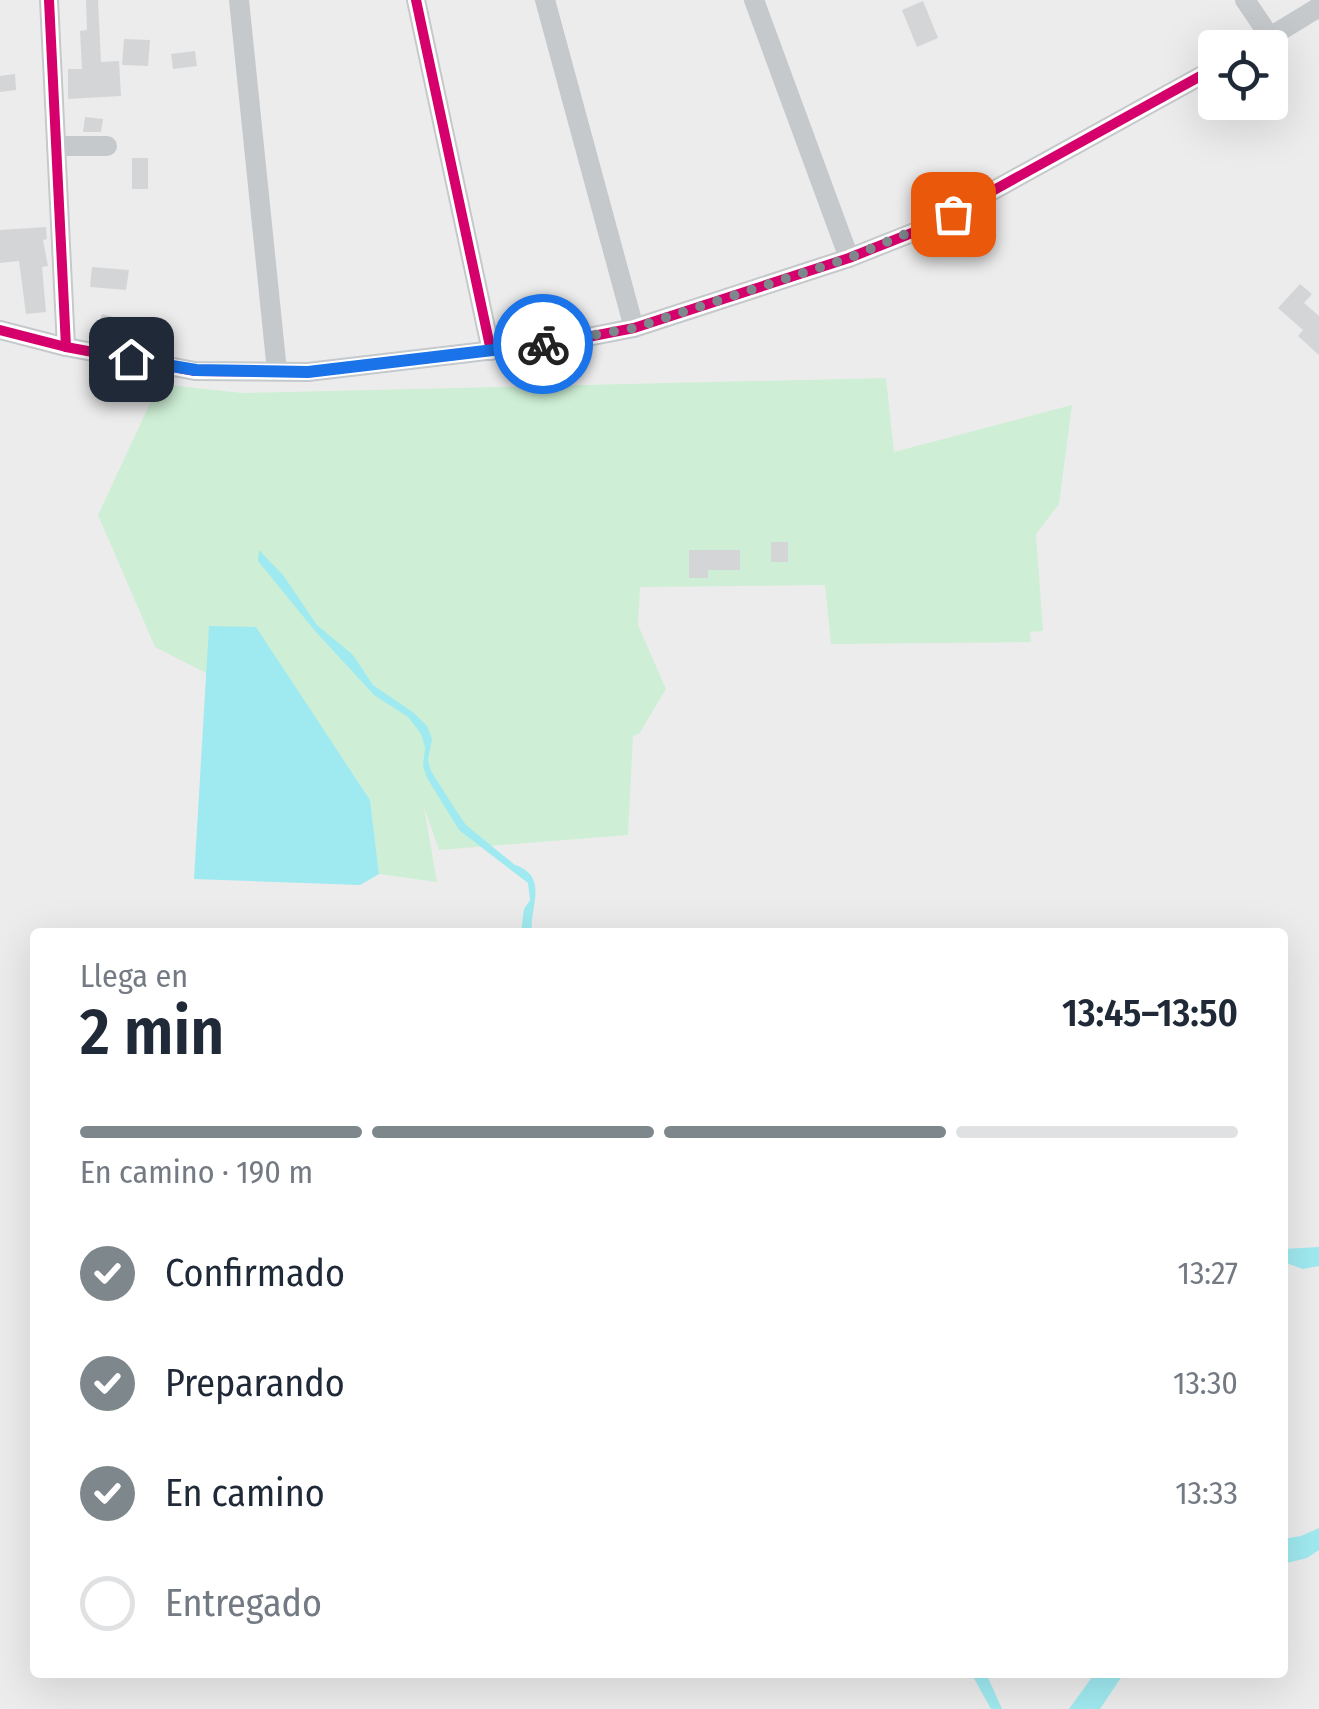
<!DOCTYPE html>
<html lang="es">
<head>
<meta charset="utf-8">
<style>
  body { margin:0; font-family:"Fira Sans Condensed",sans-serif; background:#f6f6f7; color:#1f2937; height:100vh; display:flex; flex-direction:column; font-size:38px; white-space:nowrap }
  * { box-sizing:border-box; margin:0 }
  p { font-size:32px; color:#747a83 }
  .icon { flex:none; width:55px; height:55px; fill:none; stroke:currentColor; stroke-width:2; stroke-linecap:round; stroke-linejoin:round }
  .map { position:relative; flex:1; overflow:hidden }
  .sheet { position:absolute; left:30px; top:928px; width:1258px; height:750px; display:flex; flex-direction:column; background:#fff; border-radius:10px; box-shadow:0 10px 40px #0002 }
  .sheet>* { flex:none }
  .buttons { position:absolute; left:1198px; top:30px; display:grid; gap:20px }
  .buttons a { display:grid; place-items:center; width:90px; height:90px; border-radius:10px; background:#fff; box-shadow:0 10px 40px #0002; font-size:50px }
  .pin { position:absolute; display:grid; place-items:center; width:85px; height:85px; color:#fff; margin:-42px; border-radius:20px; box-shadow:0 5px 15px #0006 }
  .courier { position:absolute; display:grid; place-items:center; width:100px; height:100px; margin:-50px; border:8px solid #1a73e8; border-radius:50%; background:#fff; color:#222; box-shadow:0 2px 12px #0007 }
  .head em { font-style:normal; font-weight:600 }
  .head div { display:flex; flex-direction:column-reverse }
  .head { display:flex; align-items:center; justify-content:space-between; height:170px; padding:0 50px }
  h1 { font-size:65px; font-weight:600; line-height:75px }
  .bar { display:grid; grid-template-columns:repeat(4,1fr); gap:15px 10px; align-content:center; height:120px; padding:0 50px }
  .bar i { height:12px; border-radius:8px; background:#e0e1e3 }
  .bar .current { background:#7e888c }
  .bar p { grid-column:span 4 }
  ol { padding:0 50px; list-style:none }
  li { display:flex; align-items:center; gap:30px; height:110px }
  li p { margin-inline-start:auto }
  li .icon { padding:10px; border-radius:50%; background:#7e888c; color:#fff; stroke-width:4 }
  li:last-child { color:#747a83 }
  li i { width:55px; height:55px; border:5px solid #e0e1e3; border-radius:50% }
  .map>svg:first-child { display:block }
</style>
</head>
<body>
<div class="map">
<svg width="1319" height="1709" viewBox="0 0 1319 1709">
  <rect width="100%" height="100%" fill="#edecec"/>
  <polygon fill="#ceefd5" points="886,378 894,452 1072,405 1059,504 1036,534 1043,631 1030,632 1031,642 831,644 825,585 640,587 638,625 666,689 639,734 633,736 628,835 439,850 424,807 437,882 379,874 370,800 327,735 155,647 98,515 159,384 242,393"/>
  <g fill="#9feaf0">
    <path d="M259,550l24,25 34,50 36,30 20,30 41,28 13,13 5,13 -4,21 3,11 24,38 11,16 49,40c35,12 14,42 17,67h-11l3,-23 6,-9 -2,-17 -69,-53 -32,-52 -4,-12 2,-19 -4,-13 -13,-17 -34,-22 -59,-64 -57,-70z"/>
    <polygon points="209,626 256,627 370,800 379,874 360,885 194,879"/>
    <polygon points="1319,1247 1319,1266 1303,1269 1283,1262 1283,1249"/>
    <polygon points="1319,1528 1319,1550 1307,1558 1283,1564 1283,1539 1301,1536"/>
    <polygon points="971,1673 986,1673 1002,1709 991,1709"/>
    <polygon points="1095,1673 1124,1673 1100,1709 1069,1709"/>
  </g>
  <g fill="#d4d5d7">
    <polygon points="86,0 98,0 101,62 119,61 121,96 68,99 68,69 82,69 80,31 87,30"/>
    <polygon points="923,1 938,38 917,47 902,10"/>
    <polygon points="124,39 150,40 148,66 122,65"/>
    <polygon points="195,51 197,66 173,69 171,54"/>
    <polygon points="15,74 16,90 0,92 0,76"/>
    <polygon points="85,117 103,119 101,132 83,132"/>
    <rect x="132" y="158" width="16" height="31"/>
    <polygon points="46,227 47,239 43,240 48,266 42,267 46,312 26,314 19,261 0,263 0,230"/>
    <polygon points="92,267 129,270 126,290 90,287"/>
    <polygon points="1300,284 1312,294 1304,303 1319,316 1319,355 1298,336 1303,330 1278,308"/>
    <polygon points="102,314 118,318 113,334 97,329"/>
    <rect x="771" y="542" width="17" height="20"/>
    <polygon points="689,550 740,550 740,570 708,570 708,578 689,578"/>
  </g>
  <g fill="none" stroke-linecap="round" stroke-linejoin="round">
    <g stroke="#c5c9cc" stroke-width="20">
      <polyline points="49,0 66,347"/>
      <polyline points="239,0 277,371"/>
      <polyline points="416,0 491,351"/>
      <polyline points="545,0 634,328"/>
      <polyline points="754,0 849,258"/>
      <polyline points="1245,0 1270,37"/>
      <polyline points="1252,48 1319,7"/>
      <polyline points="56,146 107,146"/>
      <polyline points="0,330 66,347 195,371 308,372 562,342 634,328 849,258 927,227 1215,68"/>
    </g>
    <g stroke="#fff" stroke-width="16">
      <g id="cycleway">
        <polyline points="49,0 66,347"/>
        <polyline points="416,0 491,351"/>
        <polyline points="0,330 66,347 195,371 308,372 562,342 634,328 849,258 927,227 1215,68"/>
      </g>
    </g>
    <use href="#cycleway" stroke="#d6006c" stroke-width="10"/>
  </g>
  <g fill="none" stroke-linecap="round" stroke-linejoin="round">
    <polyline stroke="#7e888c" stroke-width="10" stroke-dasharray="0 18" points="543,344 634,328 849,258 953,214"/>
    <polyline stroke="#1a73e8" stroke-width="12" points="131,359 196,370 308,372 543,344"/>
  </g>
</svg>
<div class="buttons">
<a><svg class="icon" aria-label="locate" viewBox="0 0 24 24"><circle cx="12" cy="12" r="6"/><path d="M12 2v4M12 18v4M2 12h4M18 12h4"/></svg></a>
</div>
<div class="pin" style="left:953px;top:214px;background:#ea580c"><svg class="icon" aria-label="bag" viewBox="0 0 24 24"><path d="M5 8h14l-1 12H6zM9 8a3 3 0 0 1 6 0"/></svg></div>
<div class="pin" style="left:131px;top:359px;background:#1f2937"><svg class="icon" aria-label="home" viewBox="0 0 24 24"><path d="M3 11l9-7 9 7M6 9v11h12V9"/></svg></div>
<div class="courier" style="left:543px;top:344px"><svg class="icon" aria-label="bike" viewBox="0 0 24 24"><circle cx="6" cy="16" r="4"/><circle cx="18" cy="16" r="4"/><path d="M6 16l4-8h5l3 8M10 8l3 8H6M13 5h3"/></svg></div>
<section class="sheet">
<div class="head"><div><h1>2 min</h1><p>Llega en</p></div><em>13:45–13:50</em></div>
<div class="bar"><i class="current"></i><i class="current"></i><i class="current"></i><i></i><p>En camino · 190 m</p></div>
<ol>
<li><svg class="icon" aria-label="check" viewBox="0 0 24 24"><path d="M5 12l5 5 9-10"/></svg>Confirmado<p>13:27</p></li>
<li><svg class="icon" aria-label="check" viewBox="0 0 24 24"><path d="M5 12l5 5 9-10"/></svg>Preparando<p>13:30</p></li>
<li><svg class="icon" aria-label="check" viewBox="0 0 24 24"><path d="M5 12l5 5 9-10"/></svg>En camino<p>13:33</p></li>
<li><i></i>Entregado</li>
</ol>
</section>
</div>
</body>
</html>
